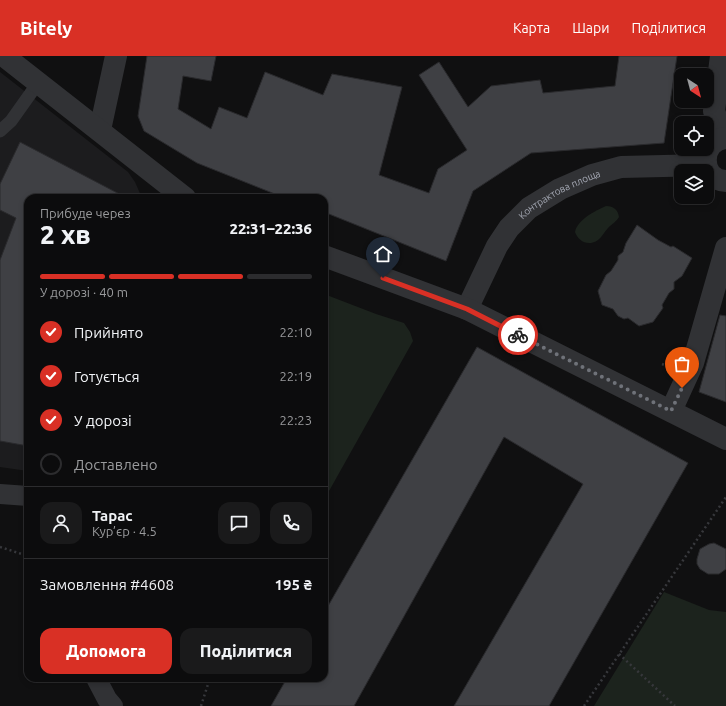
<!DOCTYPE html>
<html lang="uk">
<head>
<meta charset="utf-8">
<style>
  body { margin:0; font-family:Ubuntu,sans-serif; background:#1a1a1b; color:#f1f3f6; height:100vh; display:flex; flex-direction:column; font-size:15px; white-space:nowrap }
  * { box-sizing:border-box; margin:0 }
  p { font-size:13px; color:#9a9b9d }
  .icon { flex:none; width:22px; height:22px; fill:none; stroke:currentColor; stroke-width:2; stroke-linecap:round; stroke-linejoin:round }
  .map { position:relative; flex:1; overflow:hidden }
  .sheet { position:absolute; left:24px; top:138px; width:304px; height:488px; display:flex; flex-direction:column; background:#0c0c0d; border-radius:12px; box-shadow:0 2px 6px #0003,0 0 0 1px #2c2c2e }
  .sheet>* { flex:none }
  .needle { width:26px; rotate:144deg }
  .fabs { position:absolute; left:674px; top:12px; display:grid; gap:8px }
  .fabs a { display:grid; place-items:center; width:40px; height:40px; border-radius:8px; background:#0c0c0d; box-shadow:0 2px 6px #0003,0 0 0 1px #2c2c2e; font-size:20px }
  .pin { position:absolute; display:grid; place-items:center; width:34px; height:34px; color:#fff; margin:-41px -17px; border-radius:50% 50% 50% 0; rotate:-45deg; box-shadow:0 0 4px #0007 }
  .pin .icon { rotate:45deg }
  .courier { position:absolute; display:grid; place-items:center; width:40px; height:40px; margin:-20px; border:3px solid #d93025; border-radius:50%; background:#fff; color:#222; box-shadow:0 1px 5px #0007 }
  .headline em { font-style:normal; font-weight:800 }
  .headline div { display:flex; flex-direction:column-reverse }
  .headline { display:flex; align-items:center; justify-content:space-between; height:68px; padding:0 16px }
  h1 { font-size:26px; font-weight:800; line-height:30px }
  .bar { display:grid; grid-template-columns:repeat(4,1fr); gap:6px 4px; align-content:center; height:48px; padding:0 16px }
  .bar i { height:5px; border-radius:3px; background:#2c2c2e }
  .bar .current { background:#d93025 }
  .bar p { grid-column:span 4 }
  .line { display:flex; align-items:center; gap:10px; padding:0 16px; border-top:1px solid #2c2c2e }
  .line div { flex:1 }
  .round { display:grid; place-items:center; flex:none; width:42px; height:42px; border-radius:12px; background:#1a1a1b }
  ol { padding:0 16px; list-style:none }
  li { display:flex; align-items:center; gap:12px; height:44px }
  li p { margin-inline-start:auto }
  li .icon { padding:4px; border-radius:50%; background:#d93025; color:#fff; stroke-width:4 }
  li:last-child { color:#9a9b9d }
  li i { width:22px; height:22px; border:2px solid #2c2c2e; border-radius:50% }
  .button { display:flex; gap:8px; margin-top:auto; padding:8px 16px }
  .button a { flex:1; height:46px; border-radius:12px; background:#d93025; color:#fff; font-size:16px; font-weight:800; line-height:46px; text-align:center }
  .button a+a { background:#1a1a1b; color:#f1f3f6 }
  header { display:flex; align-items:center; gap:24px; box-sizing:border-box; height:56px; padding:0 20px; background:#d93025; color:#fff }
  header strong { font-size:19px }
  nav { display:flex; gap:22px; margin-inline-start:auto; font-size:14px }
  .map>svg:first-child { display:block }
</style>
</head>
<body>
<header>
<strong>Bitely</strong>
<nav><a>Карта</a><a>Шари</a><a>Поділитися</a></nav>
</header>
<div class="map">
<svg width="726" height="650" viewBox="0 0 726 650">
  <rect width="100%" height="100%" fill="#101011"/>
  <polygon fill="#1c1c1e" points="0,16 128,116 135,126 142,142 28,142 28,415 0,411"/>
  <g fill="#1c231d">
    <path d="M606,150c8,0 12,4 13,11 -3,5 -7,7 -11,11 -4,4 -6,9 -10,12 -10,7 -20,1 -23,-8 3,-13 20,-21 31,-26z"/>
    <polygon points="324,238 376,258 404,267 410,276 413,285 324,444"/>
    <polygon points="664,536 709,554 726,556 726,650 594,650"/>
  </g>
  <g fill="#3f4044" stroke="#2a2a2d">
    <polygon points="147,0 216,0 211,25 183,20 178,53 211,73 219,51 247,62 265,16 323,39 332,18 402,31 379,119 429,137 438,113 467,94 419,19 439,6 468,51 491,30 540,24 543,37 615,30 619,0 677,0 664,87 531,97 473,135 446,205 324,156 324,142 285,142 197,107 144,75 138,60"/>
    <polygon points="20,86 127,142 28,142 28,390 0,385 0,204 16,162 0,154 0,128"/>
    <polygon points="637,169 658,184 671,191 673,190 692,202 682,220 674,226 674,233 669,237 662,249 663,252 653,266 639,270 628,262 624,263 618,260 613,253 602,249 598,235 606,219 611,215 618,204 618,200 623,196 626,187"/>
    <polygon points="720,259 726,260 726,346 699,336"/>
    <polygon points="477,291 688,407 549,650 454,650 583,428 504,381 354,650 271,650 287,622 324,622 324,557"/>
    <polygon points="714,487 726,493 726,513 719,518 708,518 700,513 697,508 697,503 700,493 709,488"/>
  </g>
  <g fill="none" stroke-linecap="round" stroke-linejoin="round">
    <g stroke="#37383c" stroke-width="2.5" stroke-dasharray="2 3" stroke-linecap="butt">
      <polyline points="662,308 667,310"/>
      <polyline points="0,491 28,500"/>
      <polyline points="619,598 675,650"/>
      <polyline points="201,650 210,622"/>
      <polyline points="584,650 726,441"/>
    </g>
    <polyline stroke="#313235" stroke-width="13" points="0,75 11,65 38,27"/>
    <g stroke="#313235" stroke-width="20">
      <polyline points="0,438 28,440"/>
      <polyline points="96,622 107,643 113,650"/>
    </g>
    <g stroke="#313235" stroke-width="22">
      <polyline points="721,0 714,55 724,82"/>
      <polyline points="100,74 116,0"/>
      <path d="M726,82c-27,2 -27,42 0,43"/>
      <path id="s1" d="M467,253l30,-63 12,-18 20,-20 31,-19 32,-14 29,-8 85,-2"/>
      <polyline points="671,355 693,307 726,192"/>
    </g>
    <g stroke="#313235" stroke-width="22">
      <polyline points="4,0 185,142"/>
      <polyline points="324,200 467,253 726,383"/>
    </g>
  </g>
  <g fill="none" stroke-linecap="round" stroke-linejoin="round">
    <polyline stroke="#6f7279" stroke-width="4" stroke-dasharray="0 7.2" points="518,279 671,355 682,332"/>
    <polyline stroke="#d93025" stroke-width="5" points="383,222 467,253 518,279"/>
  </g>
  <g text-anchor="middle" stroke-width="3.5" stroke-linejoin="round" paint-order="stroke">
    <g font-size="10" fill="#a2a6b1" stroke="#0b0b0c">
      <text dy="4" stroke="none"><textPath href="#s1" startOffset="153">Контрактова площа</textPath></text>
    </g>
  </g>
</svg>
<div class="fabs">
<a><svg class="needle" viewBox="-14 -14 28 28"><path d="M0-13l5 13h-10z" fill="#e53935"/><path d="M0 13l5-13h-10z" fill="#9a9b9d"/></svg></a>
<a><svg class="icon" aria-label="locate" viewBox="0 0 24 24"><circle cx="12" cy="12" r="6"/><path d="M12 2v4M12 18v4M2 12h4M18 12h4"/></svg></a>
<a><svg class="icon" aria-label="layers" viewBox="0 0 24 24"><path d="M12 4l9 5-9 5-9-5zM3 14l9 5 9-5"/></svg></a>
</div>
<div class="pin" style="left:682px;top:332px;background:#ea580c"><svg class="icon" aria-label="bag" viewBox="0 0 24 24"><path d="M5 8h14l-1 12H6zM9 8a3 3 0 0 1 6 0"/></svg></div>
<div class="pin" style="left:383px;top:222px;background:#1f2937"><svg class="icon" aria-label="home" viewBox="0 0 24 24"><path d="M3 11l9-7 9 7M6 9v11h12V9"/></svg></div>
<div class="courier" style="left:518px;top:279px"><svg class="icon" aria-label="bike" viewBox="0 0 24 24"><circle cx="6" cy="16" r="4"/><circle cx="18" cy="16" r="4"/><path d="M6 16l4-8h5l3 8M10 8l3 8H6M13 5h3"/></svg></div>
<section class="sheet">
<div class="headline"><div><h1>2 хв</h1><p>Прибуде через</p></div><em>22:31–22:36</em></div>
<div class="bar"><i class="current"></i><i class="current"></i><i class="current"></i><i></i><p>У дорозі · 40 m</p></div>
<ol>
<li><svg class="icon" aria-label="check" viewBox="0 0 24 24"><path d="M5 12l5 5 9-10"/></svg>Прийнято<p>22:10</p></li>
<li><svg class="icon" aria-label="check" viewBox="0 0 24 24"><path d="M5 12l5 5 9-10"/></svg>Готується<p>22:19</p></li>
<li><svg class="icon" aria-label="check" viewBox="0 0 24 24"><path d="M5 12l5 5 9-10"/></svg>У дорозі<p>22:23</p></li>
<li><i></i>Доставлено</li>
</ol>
<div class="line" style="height:72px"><a class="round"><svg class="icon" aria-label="person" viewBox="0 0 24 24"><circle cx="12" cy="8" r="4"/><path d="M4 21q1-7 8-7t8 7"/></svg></a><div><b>Тарас</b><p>Кур’єр · 4.5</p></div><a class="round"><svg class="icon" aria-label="chat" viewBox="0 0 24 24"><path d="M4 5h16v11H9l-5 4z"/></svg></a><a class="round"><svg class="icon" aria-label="phone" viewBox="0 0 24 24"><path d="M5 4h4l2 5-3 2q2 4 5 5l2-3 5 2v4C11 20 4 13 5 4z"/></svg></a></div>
<div class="line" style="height:52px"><div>Замовлення #4608</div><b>195 ₴</b></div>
<div class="button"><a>Допомога</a><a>Поділитися</a></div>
</section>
</div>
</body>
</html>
